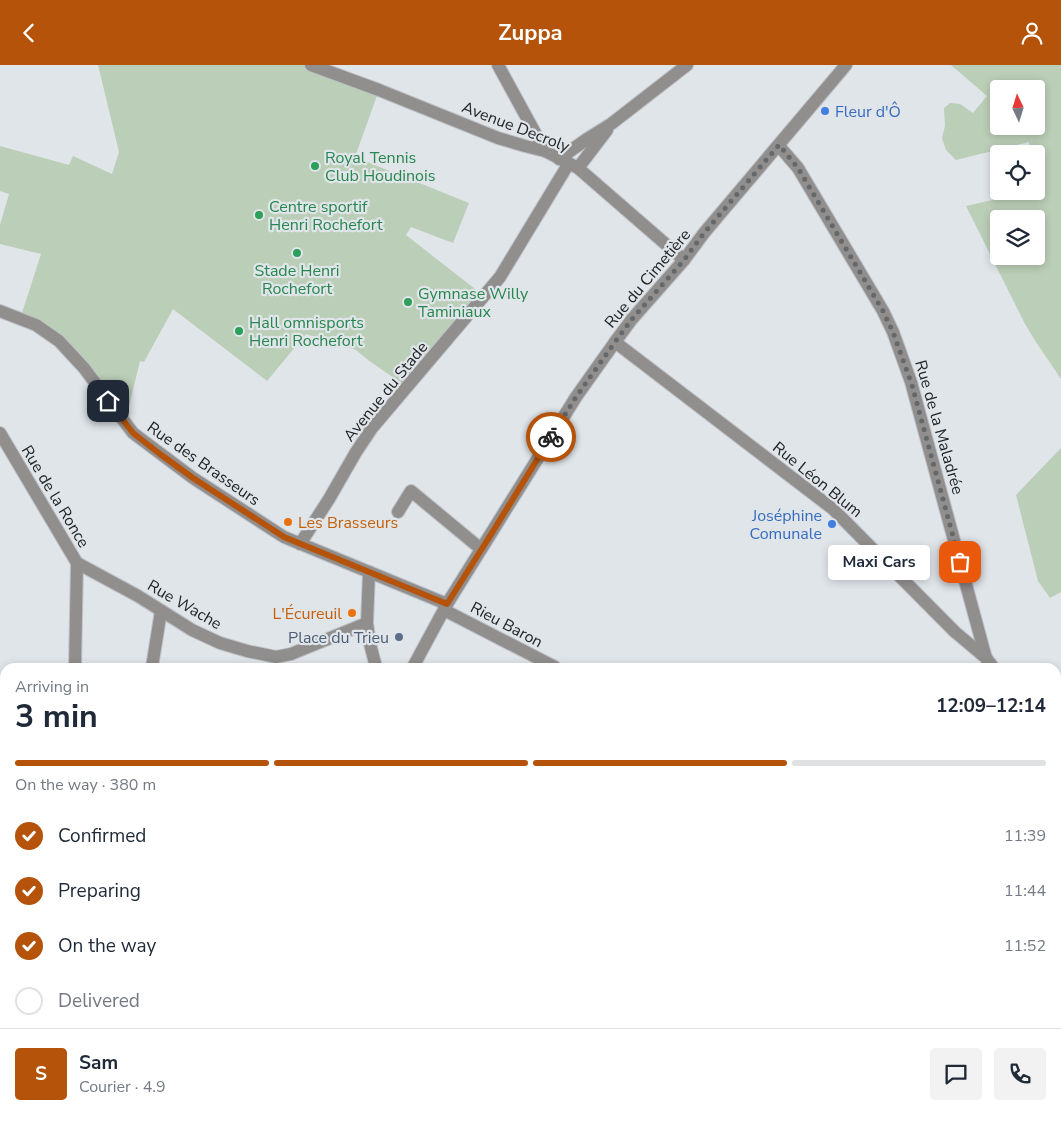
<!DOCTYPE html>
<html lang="en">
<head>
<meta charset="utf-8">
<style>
  body { margin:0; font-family:"Nunito Sans",sans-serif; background:#f2f2f3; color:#1f2937; height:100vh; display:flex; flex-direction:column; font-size:19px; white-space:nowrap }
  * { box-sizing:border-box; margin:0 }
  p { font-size:16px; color:#747a83 }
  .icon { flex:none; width:28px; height:28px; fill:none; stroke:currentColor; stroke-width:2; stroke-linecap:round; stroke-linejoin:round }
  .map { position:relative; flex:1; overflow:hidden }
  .drawer { position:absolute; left:0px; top:598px; width:1061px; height:466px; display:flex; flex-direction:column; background:#fff; border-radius:15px 15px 0 0; box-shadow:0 2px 8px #0003 }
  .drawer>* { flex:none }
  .needle { width:32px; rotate:356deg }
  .fabs { position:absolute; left:990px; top:15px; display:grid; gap:10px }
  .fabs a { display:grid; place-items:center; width:55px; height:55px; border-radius:5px; background:#fff; box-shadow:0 2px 8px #0003; font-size:25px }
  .pin { position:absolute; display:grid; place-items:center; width:42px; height:42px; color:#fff; margin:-21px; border-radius:10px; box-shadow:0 2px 8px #0006 }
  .courier { position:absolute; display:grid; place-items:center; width:50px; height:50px; margin:-25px; border:4px solid #b45309; border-radius:50%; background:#fff; color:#222; box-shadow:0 1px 6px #0007 }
  .bubble { position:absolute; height:35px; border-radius:5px; background:#fff; box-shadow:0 2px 8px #0003; font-size:16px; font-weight:700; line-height:35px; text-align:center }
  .summary em { font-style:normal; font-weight:700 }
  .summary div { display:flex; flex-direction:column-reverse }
  .summary { display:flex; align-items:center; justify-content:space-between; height:85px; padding:0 15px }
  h1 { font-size:32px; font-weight:700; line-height:38px }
  .bar { display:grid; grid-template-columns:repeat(4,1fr); gap:8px 5px; align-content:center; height:60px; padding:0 15px }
  .bar i { height:6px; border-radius:4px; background:#e0e1e3 }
  .bar .selected { background:#b45309 }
  .bar p { grid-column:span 4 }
  .line { display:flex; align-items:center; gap:12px; padding:0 15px; border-top:1px solid #e0e1e3 }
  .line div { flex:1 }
  .round { display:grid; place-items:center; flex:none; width:52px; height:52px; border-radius:5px; background:#f2f2f3 }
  ol { padding:0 15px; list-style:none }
  li { display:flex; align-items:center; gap:15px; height:55px }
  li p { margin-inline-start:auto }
  li .icon { padding:5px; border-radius:50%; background:#b45309; color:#fff; stroke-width:4 }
  li:last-child { color:#747a83 }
  li i { width:28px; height:28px; border:2px solid #e0e1e3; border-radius:50% }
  header { display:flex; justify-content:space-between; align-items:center; height:65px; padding:0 15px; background:#b45309; color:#fff; font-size:22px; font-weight:700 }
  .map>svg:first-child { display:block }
</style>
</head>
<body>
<header><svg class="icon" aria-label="back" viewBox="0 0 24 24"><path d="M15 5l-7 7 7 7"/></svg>Zuppa<svg class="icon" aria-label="person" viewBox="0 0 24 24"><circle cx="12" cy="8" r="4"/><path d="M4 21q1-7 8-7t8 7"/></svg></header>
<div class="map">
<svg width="1061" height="1063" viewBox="0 0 1061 1063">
  <rect width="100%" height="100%" fill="#e0e5ea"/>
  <g fill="#bbceb7" fill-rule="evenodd">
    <polygon points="98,0 311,0 379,25 355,92 469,138 453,178 411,162 406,170 484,231 407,322 368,295 356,285 306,269 267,316 173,244 144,297 140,296 125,358 84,303 20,254 41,189 0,179 0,160 9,129 0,126 0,81 69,100 73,91 112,109 119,87"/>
    <path d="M951,0h110v314l-25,-37 -11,-18 -59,-118 53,-12v-3h17v-37h-6l-1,-12 -73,18 -10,-10 -4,-12 3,-12 -1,-18 6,-5 10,1 13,9 14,-17zM999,24h37v37h-37zM999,154h37v37h-37z"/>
    <polygon points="1061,383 1061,527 1050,533 1038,516 1016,430"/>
    <polygon points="1056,836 1061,840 1061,879 1056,886"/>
  </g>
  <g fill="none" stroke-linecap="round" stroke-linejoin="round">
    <g stroke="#bec2c7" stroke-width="14">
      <g id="minor">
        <polyline points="311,0 379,25 498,73 525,81 545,86 578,103 684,195"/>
        <polyline points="498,0 545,86"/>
        <polyline points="779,81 798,103 883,246 893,267 911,317 986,593"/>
        <polyline points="559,94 587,74 611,59 687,0"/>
        <polyline points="578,103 607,65"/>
        <polyline points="0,246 36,260 59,276 84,303 133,368 193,413 284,472 447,539"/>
        <polyline points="615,277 833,444 955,567 986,593 993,602"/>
        <polyline points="0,368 77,498 75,602"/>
        <polyline points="398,447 411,426 481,484"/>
        <polyline points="300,479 329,434 356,387 372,363 500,212 569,98"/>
        <polyline points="77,498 138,531 192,565 220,578 247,586 276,592 291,589 367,558"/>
        <polyline points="369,507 367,558 370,579 376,602"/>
        <polyline points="444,545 555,602"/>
        <polyline points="152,602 161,546"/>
        <polyline points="413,602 447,539 576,332 615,277 632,254 684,195 704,168 846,0"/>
        <polyline points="1056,687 1061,693"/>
        <polyline points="0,881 5,883"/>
        <polyline points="0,1027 5,1029"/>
        <polyline points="817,1059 819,1063"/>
        <polyline points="51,1063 51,1059"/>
        <polyline points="245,1063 245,1059"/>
        <polyline points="387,1063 389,1059"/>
      </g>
    </g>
    <g stroke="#bec2c7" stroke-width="14">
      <g id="major">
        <polyline points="0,698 5,702"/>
        <polyline points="0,712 5,716"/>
        <polyline points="557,1059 565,1063"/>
      </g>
    </g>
    <use href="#minor" stroke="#918e8e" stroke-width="12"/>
    <use href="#major" stroke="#4e4949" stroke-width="12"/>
  </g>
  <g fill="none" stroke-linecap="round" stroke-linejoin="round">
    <polyline stroke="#64686b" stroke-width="5" stroke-dasharray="0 9" points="551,372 576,332 615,277 632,254 684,195 704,168 779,80 798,103 883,246 893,267 912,320 960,497"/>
    <polyline stroke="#b45309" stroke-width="6" points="108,336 133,368 160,389 193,413 284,472 447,539 495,463 551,372"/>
  </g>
  <g fill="#3f7fe0" stroke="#e0e5ea" stroke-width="2">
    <circle cx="825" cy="46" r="5"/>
    <circle cx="832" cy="459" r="5"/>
  </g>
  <g fill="#2e9e5b" stroke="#e0e5ea" stroke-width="2">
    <circle cx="315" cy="101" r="5"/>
    <circle cx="259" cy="150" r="5"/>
    <circle cx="297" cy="188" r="5"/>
    <circle cx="408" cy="237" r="5"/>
    <circle cx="239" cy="266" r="5"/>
  </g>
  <g fill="#e8710a" stroke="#e0e5ea" stroke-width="2">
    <circle cx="288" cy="457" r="5"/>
    <circle cx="352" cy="548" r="5"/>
  </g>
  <circle fill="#5c6f8a" stroke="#e0e5ea" stroke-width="2" cx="399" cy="572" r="5"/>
  <g text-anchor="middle" stroke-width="4.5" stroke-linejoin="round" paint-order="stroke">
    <g font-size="16" fill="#366cbe" stroke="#e0e5ea" text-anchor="start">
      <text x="835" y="52">Fleur d'Ô</text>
      <text x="822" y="456" text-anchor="end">Joséphine<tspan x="822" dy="18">Comunale</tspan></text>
    </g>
    <g font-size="16" fill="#222426" stroke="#e0e5ea">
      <text transform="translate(516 61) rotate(21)" y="6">Avenue Decroly</text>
      <text transform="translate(647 213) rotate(-50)" y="6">Rue du Cimetière</text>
      <text transform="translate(385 326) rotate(-51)" y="6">Avenue du Stade</text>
      <text transform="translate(940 362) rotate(74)" y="6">Rue de la Maladrée</text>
      <text transform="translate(204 398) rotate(35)" y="6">Rue des Brasseurs</text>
      <text transform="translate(818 414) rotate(39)" y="6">Rue Léon Blum</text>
      <text transform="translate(56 431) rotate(59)" y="6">Rue de la Ronce</text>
      <text transform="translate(185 539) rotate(30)" y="6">Rue Wache</text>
      <text transform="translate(507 559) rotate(28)" y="6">Rieu Baron</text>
    </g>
    <g font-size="16" fill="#27864d" stroke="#e0e5ea" text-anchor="start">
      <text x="325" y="98">Royal Tennis<tspan x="325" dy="18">Club Houdinois</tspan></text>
      <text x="269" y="147">Centre sportif<tspan x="269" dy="18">Henri Rochefort</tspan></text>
      <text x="297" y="211" text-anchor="middle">Stade Henri<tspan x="297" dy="18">Rochefort</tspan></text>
      <text x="418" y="234">Gymnase Willy<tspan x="418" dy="18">Taminiaux</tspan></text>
      <text x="249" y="263">Hall omnisports<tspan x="249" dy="18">Henri Rochefort</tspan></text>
    </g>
    <g font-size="16" fill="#c56008" stroke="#e0e5ea" text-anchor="start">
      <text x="298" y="463">Les Brasseurs</text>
      <text x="342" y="554" text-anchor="end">L'Écureuil</text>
    </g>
    <g font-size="16" fill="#4e5e75" stroke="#e0e5ea" text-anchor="end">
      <text x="389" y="578">Place du Trieu</text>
    </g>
  </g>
</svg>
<div class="fabs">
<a><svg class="needle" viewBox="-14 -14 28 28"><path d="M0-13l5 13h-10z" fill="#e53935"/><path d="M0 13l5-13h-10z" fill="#747a83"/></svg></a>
<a><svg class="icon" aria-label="locate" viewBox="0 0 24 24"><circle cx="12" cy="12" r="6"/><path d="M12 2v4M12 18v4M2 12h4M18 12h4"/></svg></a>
<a><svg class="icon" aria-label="layers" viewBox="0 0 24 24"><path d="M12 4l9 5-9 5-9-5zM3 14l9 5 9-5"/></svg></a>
</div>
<div class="pin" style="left:960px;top:497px;background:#ea580c"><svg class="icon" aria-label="bag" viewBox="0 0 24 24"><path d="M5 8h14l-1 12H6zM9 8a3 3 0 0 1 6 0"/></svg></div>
<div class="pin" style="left:108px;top:336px;background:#1f2937"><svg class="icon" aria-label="home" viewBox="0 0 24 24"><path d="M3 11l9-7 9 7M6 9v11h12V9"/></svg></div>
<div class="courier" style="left:551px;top:372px"><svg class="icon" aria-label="bike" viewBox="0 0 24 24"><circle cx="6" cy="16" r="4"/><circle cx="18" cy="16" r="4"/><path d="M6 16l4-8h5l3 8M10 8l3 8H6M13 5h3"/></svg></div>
<div class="bubble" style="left:828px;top:480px;width:102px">Maxi Cars</div>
<section class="drawer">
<div class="summary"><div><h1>3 min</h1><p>Arriving in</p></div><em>12:09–12:14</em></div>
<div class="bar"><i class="selected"></i><i class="selected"></i><i class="selected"></i><i></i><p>On the way · 380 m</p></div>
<ol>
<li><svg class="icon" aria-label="check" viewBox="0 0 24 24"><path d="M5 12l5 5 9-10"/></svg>Confirmed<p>11:39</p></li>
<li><svg class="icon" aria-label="check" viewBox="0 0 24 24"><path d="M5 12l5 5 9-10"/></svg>Preparing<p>11:44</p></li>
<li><svg class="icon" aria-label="check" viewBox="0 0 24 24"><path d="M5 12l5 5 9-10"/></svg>On the way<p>11:52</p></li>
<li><i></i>Delivered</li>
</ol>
<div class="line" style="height:90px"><b class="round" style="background:#b45309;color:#fff">S</b><div><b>Sam</b><p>Courier · 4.9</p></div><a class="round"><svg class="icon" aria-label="chat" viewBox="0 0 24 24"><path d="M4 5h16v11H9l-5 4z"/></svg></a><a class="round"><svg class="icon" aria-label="phone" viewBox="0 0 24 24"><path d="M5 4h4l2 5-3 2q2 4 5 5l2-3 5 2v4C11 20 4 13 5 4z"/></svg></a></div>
</section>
</div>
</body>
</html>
